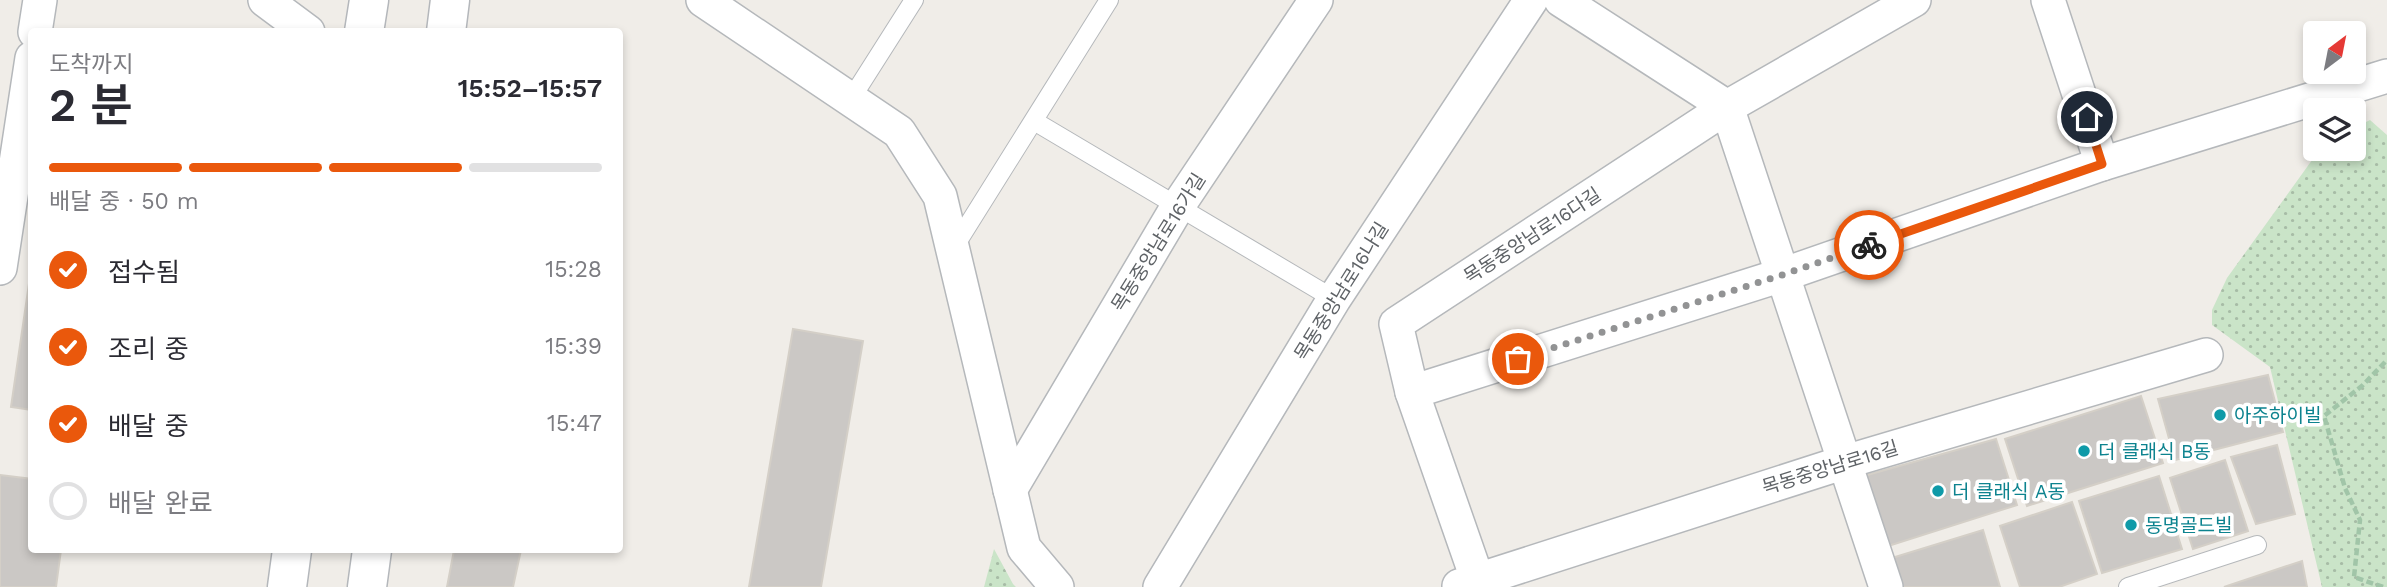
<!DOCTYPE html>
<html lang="ko">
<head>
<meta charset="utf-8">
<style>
  body { margin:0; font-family:"Work Sans","Noto Sans KR",sans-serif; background:#f7f7f7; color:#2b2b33; height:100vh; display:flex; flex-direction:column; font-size:26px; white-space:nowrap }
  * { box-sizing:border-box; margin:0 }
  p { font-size:23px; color:#7c7c81 }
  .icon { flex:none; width:38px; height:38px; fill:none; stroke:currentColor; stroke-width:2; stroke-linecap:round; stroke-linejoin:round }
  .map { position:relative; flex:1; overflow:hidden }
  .side { position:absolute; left:28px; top:28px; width:595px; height:525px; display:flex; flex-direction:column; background:#fff; border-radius:7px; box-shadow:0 4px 10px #0003 }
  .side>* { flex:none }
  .needle { width:46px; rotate:32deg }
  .controls { position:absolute; left:2303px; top:21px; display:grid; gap:14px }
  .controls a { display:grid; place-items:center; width:63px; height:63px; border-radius:7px; background:#fff; box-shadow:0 4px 10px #0003; font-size:35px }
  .pin { position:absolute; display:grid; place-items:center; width:60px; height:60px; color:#fff; margin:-30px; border:4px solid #fff; border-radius:50%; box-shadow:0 2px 7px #0007 }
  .courier { position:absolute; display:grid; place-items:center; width:70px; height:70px; margin:-35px; border:5px solid #ea580c; border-radius:50%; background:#fff; color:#222; box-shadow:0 2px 9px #0007 }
  .summary em { font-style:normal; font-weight:600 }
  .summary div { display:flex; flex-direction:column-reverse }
  .summary { display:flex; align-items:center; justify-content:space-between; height:119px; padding:0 21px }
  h1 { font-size:46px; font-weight:600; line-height:52px }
  .bar { display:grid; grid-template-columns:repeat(4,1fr); gap:10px 7px; align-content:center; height:84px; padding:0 21px }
  .bar i { height:9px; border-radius:5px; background:#e1e1e2 }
  .bar .on { background:#ea580c }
  .bar p { grid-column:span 4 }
  ol { padding:0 21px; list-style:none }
  li { display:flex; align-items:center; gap:21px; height:77px }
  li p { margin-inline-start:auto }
  li .icon { padding:7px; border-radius:50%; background:#ea580c; color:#fff; stroke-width:4 }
  li:last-child { color:#7c7c81 }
  li i { width:38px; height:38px; border:4px solid #e1e1e2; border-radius:50% }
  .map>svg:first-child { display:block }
</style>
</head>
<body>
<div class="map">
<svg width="2387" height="587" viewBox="0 0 2387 587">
  <defs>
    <pattern id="park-dots" width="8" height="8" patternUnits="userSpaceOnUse" patternTransform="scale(1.75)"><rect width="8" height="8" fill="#cae4c8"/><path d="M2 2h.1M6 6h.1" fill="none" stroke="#a7bca6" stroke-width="1.8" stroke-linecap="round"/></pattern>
  </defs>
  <rect width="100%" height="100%" fill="#f0ede8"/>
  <g fill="url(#park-dots)">
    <polygon points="2370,120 2387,135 2387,587 2322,587 2270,367 2212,325 2212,310 2227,278 2320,149 2354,149 2354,128"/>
    <polygon points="994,549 1013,584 1016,587 984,587"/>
  </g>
  <g fill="#cbc8c5" stroke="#d4cfc7" stroke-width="2">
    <polygon points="32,263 32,410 11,407"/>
    <polygon points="793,329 863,341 821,587 749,587"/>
    <polygon points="2268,375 2283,432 2175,460 2158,399"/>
    <polygon points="2141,396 2163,463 2027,506 2005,439"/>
    <polygon points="1996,439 2017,505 1882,548 1860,477"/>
    <polygon points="2277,445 2295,514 2256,524 2231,457"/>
    <polygon points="2225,460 2248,531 2193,549 2170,478"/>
    <polygon points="0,475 32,479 32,550 61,550 56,587 0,587"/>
    <polygon points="2159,476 2182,549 2102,573 2079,501"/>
    <polygon points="2072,502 2097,574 2059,587 2020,587 2000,526"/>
    <polygon points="1983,530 2000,587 1901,587 1892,558"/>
    <polygon points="454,550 521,550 513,587 447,587"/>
    <polygon points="2302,561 2307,587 2224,587"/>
  </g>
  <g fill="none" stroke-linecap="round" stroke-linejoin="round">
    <g stroke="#b5b8bb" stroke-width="20">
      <g id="lane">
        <polyline points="851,99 914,0"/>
        <polyline points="1034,121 1334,299"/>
        <polyline points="953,249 1109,0"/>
        <polyline points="2128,587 2257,545"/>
      </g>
    </g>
    <g stroke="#b5b8bb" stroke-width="36">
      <g id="street">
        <polyline points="265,0 308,32"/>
        <polyline points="703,0 899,132 940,196 1024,548 1057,587"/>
        <polyline points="1561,0 1727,107 1886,587"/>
        <polyline points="2048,0 2102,164"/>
        <polyline points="35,32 40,0"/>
        <polyline points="0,268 32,58"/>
        <polyline points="1412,392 1396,324 1727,107 1914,0"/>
        <polyline points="1010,490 1178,206 1316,0"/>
        <polyline points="1459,586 1845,462 2206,355"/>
        <polyline points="1160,587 1334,299 1531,0"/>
        <polyline points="1480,587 1412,392 1782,275 2102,164 2387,76"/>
      </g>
    </g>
    <g stroke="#b4b7bb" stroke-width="41">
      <g id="secondary">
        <polyline points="364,32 369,0"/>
        <polyline points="446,32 450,0"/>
        <polyline points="287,587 292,550"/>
        <polyline points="367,587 372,550"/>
      </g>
    </g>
    <polyline stroke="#a1c5a8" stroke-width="4.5" stroke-dasharray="7 3.5" stroke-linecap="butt" points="2383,587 2354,577 2360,520 2345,488 2324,416 2363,385 2387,360"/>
    <use href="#lane" stroke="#fff" stroke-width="18"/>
    <use href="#street" stroke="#fff" stroke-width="33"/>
    <use href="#secondary" stroke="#fff" stroke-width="38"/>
  </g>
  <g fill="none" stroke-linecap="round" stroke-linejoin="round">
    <polyline stroke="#929394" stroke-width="7" stroke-dasharray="0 12.6" points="1518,359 1782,275 1869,245"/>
    <polyline stroke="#ea580c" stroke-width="9" points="1869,245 2102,164 2087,117"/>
  </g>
  <g fill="#0f9aa8" stroke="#fff" stroke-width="2.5">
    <circle cx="2220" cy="415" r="7"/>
    <circle cx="2084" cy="451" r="7"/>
    <circle cx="1938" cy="491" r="7"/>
    <circle cx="2131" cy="525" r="7"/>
  </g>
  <g text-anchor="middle" stroke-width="7" stroke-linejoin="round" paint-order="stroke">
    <g font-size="19" fill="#5f6367" stroke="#fff">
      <text transform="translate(1532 235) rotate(-33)" y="7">목동중앙남로16다길</text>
      <text transform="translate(1158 242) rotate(-58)" y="7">목동중앙남로16가길</text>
      <text transform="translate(1341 291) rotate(-58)" y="7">목동중앙남로16나길</text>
      <text transform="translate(1830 467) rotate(-17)" y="7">목동중앙남로16길</text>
    </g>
    <g font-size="19" fill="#0d838f" stroke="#fff" text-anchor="start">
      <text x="2234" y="422">아주하이빌</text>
      <text x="2098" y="458">더 클래식 B동</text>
      <text x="1952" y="498">더 클래식 A동</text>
      <text x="2145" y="532">동명골드빌</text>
    </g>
  </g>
</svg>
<div class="controls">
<a><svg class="needle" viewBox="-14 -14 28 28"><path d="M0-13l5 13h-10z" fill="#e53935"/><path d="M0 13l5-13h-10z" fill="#7c7c81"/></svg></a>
<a><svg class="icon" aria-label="layers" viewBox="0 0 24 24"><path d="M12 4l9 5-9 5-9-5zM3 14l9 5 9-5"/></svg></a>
</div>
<div class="pin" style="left:1518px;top:359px;background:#ea580c"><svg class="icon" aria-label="bag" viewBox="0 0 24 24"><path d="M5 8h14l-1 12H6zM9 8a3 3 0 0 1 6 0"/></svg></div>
<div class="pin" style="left:2087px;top:117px;background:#1f2937"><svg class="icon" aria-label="home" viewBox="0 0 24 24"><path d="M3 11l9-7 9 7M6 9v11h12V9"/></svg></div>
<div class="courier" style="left:1869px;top:245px"><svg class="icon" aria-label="bike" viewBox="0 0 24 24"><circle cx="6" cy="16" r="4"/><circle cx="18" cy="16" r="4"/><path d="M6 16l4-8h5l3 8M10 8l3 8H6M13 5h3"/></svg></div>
<section class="side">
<div class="summary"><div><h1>2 분</h1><p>도착까지</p></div><em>15:52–15:57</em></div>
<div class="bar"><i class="on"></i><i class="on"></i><i class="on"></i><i></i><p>배달 중 · 50 m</p></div>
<ol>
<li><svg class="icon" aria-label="check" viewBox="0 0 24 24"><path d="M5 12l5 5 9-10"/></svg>접수됨<p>15:28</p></li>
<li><svg class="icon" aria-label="check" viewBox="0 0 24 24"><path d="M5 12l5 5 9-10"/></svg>조리 중<p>15:39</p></li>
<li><svg class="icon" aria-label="check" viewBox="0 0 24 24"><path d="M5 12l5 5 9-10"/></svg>배달 중<p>15:47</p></li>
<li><i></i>배달 완료</li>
</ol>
</section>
</div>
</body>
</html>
